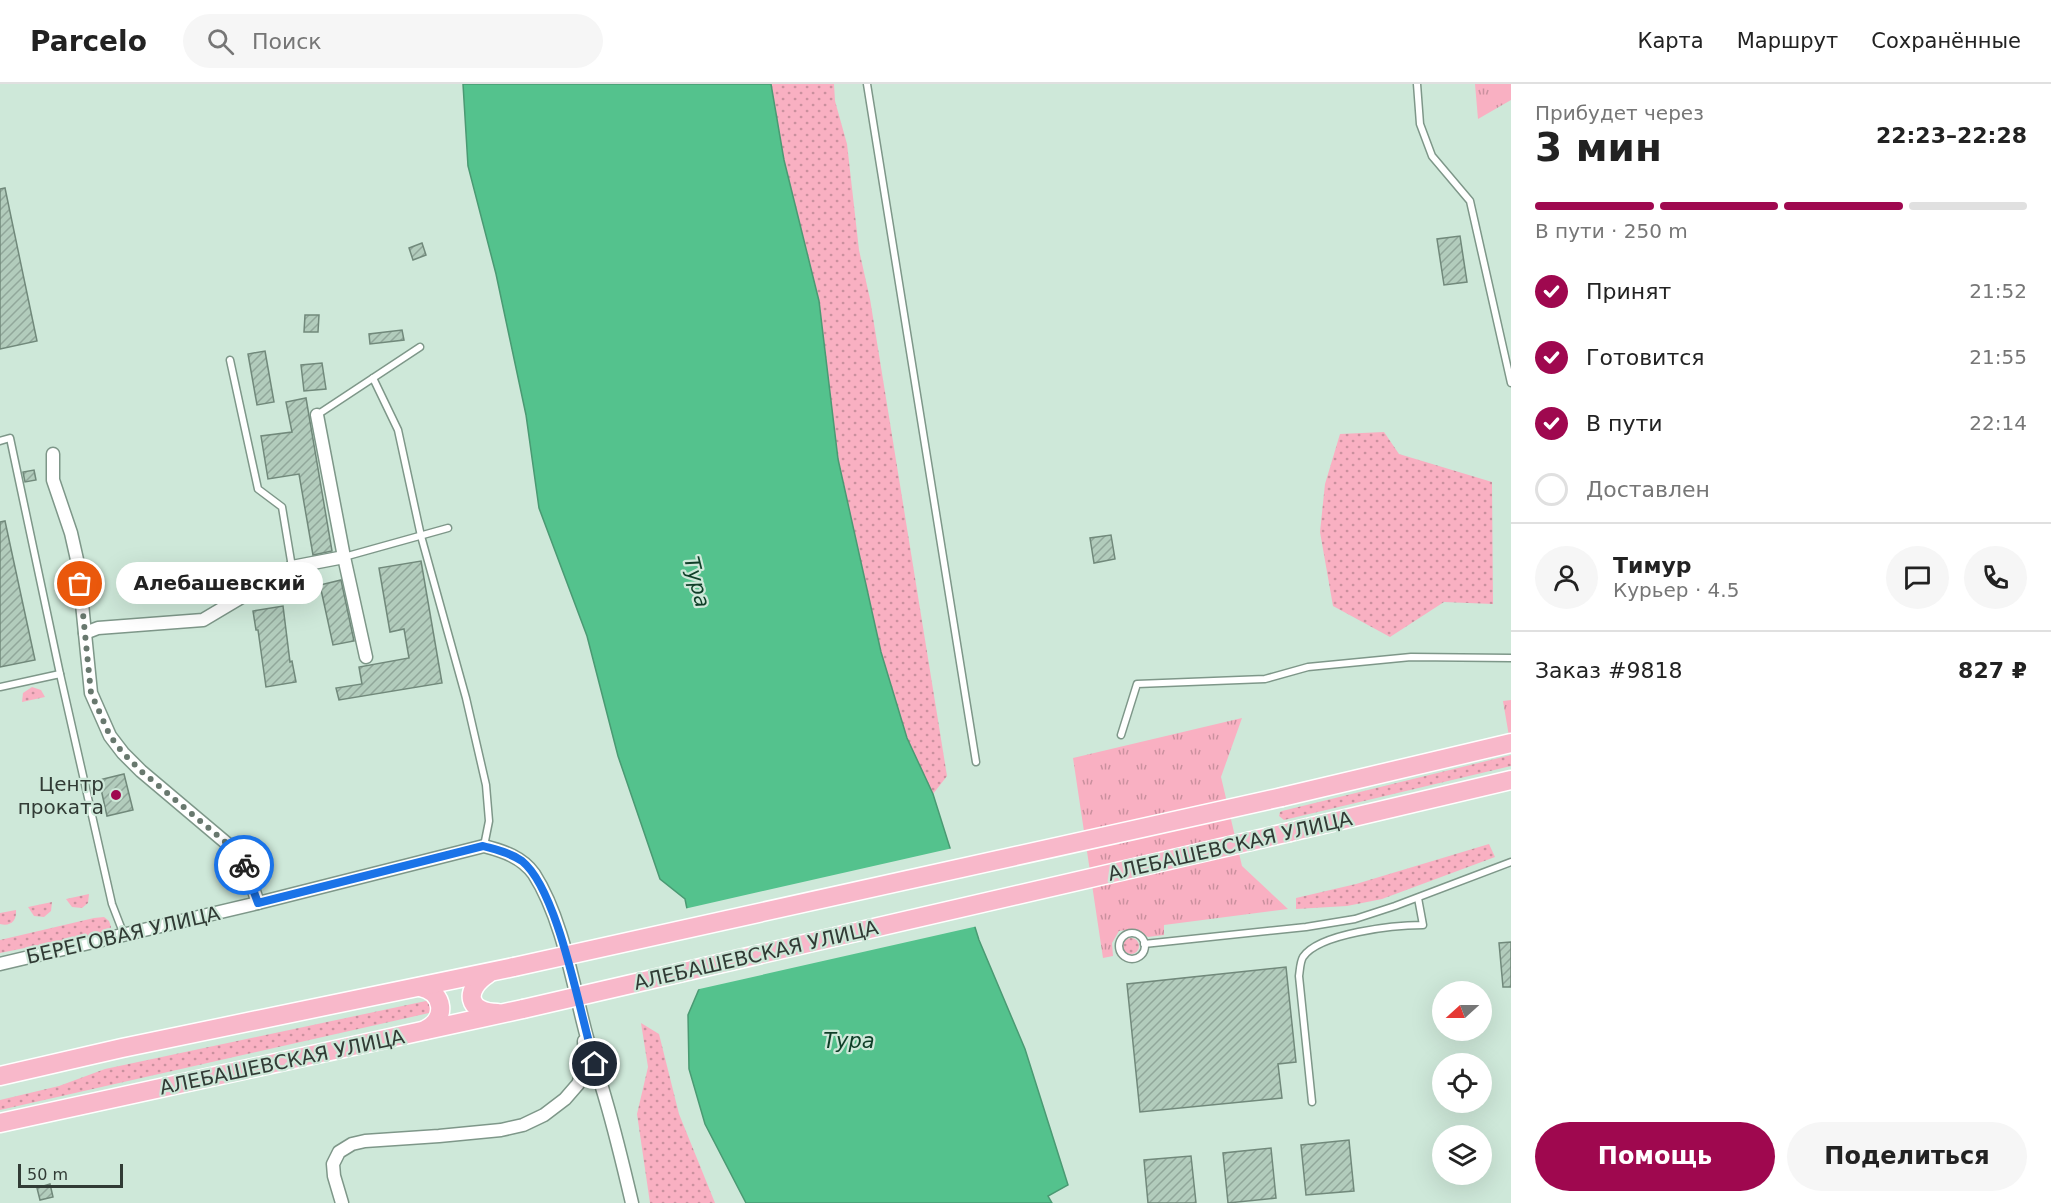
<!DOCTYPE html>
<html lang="ru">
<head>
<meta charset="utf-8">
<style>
  body { margin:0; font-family:"DejaVu Sans",sans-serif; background:#f6f6f6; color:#222; height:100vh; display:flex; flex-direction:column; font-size:22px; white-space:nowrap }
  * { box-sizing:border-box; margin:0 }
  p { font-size:20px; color:#767676 }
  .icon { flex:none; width:33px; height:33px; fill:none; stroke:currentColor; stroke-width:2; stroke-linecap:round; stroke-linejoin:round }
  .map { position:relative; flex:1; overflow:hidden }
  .side { display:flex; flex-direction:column; background:#fff; width:540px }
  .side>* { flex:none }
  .needle { width:39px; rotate:249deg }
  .tools { position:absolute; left:1432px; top:897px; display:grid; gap:12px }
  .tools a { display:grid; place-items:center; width:60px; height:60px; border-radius:50%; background:#fff; box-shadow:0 6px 24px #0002; font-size:30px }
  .scale { position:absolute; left:18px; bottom:15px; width:105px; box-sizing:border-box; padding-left:6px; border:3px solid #313b35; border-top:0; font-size:16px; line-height:21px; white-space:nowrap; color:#313b35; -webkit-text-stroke:4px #cee8d9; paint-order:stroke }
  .pin { position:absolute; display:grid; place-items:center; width:51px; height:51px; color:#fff; margin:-26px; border:3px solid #fff; border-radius:50%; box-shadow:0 2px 6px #0007 }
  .courier { position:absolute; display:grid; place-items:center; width:60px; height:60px; margin:-30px; border:4px solid #1a73e8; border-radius:50%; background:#fff; color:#222; box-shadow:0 2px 8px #0007 }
  .bubble { position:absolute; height:42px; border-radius:21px; background:#fff; box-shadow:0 6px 24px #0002; font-size:20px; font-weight:700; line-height:42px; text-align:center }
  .head em { font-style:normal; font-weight:700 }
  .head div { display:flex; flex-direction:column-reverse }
  .head { display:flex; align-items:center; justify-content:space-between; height:102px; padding:0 24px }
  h1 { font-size:39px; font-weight:700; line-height:45px }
  .bar { display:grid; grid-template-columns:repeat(4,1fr); gap:9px 6px; align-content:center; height:72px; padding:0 24px }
  .bar i { height:8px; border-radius:4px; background:#e0e0e0 }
  .bar .on { background:#9f084f }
  .bar p { grid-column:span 4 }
  .line { display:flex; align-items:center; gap:15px; padding:0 24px; border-top:2px solid #e0e0e0 }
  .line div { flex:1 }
  .round { display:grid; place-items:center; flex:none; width:63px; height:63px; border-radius:32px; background:#f6f6f6 }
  ol { padding:0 24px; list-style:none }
  li { display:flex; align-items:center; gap:18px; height:66px }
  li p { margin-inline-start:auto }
  li .icon { padding:6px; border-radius:50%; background:#9f084f; color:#fff; stroke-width:4 }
  li:last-child { color:#767676 }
  li i { width:33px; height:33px; border:3px solid #e0e0e0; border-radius:50% }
  .primary-button { display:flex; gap:12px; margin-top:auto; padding:12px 24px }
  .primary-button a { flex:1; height:69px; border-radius:36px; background:#9f084f; color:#fff; font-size:24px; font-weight:700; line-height:69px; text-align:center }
  .primary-button a+a { background:#f6f6f6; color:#222 }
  header { display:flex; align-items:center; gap:36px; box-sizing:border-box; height:84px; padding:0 30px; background:#fff; border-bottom:2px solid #e0e0e0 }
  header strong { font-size:28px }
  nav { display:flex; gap:33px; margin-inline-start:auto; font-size:21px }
  .search { width:420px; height:54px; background:#f6f6f6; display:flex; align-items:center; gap:15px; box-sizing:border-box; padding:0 21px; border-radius:33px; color:#767676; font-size:22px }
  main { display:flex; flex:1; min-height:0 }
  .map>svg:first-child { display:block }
</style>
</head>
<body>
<header>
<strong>Parcelo</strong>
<div class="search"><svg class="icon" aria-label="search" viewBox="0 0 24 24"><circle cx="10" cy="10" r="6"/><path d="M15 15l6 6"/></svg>Поиск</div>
<nav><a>Карта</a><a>Маршрут</a><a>Сохранённые</a></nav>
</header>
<main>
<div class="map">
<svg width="1511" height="1119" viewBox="0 0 1511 1119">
  <defs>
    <pattern id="grass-dots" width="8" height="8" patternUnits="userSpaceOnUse" patternTransform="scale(1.5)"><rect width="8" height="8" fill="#f9b0c2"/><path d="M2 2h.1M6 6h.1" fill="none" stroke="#ca909e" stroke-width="1.8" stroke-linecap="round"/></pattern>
    <pattern id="park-tufts" width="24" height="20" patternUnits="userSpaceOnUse" patternTransform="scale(1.5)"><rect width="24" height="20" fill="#f9b0c2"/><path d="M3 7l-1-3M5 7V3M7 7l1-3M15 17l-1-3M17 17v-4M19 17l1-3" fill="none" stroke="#ca909e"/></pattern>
    <pattern id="building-hatch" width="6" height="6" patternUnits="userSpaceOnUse" patternTransform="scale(1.5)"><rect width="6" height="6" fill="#b2ccbc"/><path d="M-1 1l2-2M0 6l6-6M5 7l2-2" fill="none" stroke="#91a79a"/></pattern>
  </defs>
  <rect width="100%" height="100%" fill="#cee8d9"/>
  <g fill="url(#grass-dots)">
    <polygon points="771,0 834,0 835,17 847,60 859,166 870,215 947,692 933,710 907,654 881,568 838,375 819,217 784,76"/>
    <polygon points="1384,348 1399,370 1492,398 1493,520 1444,518 1390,553 1333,522 1320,448 1325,400 1340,350"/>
    <polygon points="32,603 41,606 45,613 22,618 23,609"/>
    <polygon points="1511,671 1511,682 1284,736 1279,732 1280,728 1282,727"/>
    <polygon points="1489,760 1495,773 1382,815 1347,822 1296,825 1296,814 1356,800"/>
    <polygon points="89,810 88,819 82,824 72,823 66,815"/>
    <polygon points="52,818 51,827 44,833 34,832 28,823"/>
    <path d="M16,826c1,10 -5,17 -16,14v-11z"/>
    <polygon points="104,833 109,837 111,843 109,847 0,869 0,856 94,834"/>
    <circle cx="1131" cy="862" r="8"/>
    <polygon points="426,917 432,922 429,929 0,1026 0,1016 59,1002 105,985"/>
    <polygon points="641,939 659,950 679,1030 715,1119 650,1119 637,1030 648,983"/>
  </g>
  <g fill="url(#park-tufts)">
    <polygon points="1475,0 1511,0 1511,16 1478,35"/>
    <polygon points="1511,616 1511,664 1503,617"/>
    <polygon points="1242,634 1221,693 1242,782 1288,825 1164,841 1164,851 1148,853 1133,845 1119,847 1112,859 1113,872 1103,874 1073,674"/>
  </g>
  <polygon fill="#54c28d" stroke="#4a9a73" stroke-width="1.5" points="463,0 771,0 784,76 819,217 838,375 881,568 907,654 933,710 979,856 1025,965 1068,1101 1048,1112 1052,1119 746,1119 705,1040 689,985 688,931 702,898 685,815 660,795 618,672 587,552 539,424 526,331 496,190 468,82"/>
  <polygon fill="#cee8d9" points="953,764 978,842 695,906 698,898 684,825"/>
  <g fill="url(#building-hatch)" stroke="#71897b" stroke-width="1.5">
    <polygon points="5,104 37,257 0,265 0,105"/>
    <polygon points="1460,152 1467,198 1444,201 1437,155"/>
    <polygon points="422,159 426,171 413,176 409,164"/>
    <polygon points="305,231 319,231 318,248 304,248"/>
    <polygon points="402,246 404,256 370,260 369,250"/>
    <polygon points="265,267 274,318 257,321 248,270"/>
    <polygon points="322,279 326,305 304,307 301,281"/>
    <polygon points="306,314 332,467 313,471 299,390 268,395 261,352 292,348 286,318"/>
    <polygon points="34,386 36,396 25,398 23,388"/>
    <polygon points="5,437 35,576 0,583 0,438"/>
    <polygon points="1111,451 1115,475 1094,479 1090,454"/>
    <polygon points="421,477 442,599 339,616 336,604 362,600 359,583 409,574 404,545 390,548 379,484"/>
    <polygon points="195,492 198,503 187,507 184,495"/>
    <polygon points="341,496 354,557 333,561 320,501"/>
    <polygon points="283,522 290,578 292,577 296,598 266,603 258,546 256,546 253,527"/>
    <polygon points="124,690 133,726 107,732 99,696"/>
    <polygon points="1511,858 1511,903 1503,903 1499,859"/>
    <polygon points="1286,883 1296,978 1278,980 1282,1014 1140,1028 1127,900"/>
    <polygon points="1349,1056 1354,1107 1306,1111 1301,1061"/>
    <polygon points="1271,1064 1276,1114 1228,1119 1223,1069"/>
    <polygon points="1191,1072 1196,1119 1148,1119 1144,1076"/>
    <polygon points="50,1100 53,1113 40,1116 37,1104"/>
  </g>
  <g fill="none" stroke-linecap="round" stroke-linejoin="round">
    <g stroke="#7e9789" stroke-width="9">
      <g id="lane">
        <polyline points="867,0 976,678"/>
        <polyline points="1417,0 1420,40 1432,72 1470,117 1511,299"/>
        <polyline points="230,276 258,405 282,423 292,483"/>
        <polyline points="373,294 398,346 421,452 466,614 486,701 489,737 484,762"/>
        <polyline points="317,331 420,263"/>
        <polyline points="0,357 10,354 60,590"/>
        <polyline points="344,473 448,444"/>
        <polyline points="0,603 60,590 112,820 124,851"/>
        <polyline points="1121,651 1137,600 1265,595 1308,583 1411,573 1511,574"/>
        <circle cx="1132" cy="862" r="13"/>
        <polyline points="1144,860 1306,843 1355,835 1395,822 1511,778"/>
        <path d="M1312,1018l-13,-126c1,-6 1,-14 4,-19 16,-24 92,-32 120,-32l-5,-27"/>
      </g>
    </g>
    <g stroke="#7e9789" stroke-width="15">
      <g id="street">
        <polyline points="317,331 344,473 366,573"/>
        <polyline points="53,370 53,396 71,449 78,480 91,609 110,652 123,669 141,687 237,768 249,792 258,819"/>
        <polyline points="85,549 98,544 203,536 292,483 344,473"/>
        <path d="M0,880l258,-61 226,-57c19,5 38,11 50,28 27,42 38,105 50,152 6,25 15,50 22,75 10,34 18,68 26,102"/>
        <polyline points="342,1119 334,1092 333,1080 339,1068 352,1060 365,1057 439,1052 501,1046 523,1041 544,1031 565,1015 578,1000 585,981 584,957"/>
      </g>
    </g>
    <g stroke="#fff" stroke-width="21">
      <g id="primary">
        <polyline points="1282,713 1511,659"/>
        <polyline points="1290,748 1511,696"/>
        <path d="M488,890c-25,16 -21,39 10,39"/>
        <path d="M420,903c25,5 27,33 5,43"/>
        <polyline points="0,992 122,964 514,883"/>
        <polyline points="0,1039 523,925"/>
      </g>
    </g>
    <use href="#lane" stroke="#fff" stroke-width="6"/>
    <use href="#street" stroke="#fff" stroke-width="12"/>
    <use href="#primary" stroke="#f8b8ca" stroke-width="18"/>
    <g stroke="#fff" stroke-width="21" stroke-linecap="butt">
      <g id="primary-bridge">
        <polyline points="514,883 1282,713"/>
        <polyline points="523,925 1290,748"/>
      </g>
    </g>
    <use href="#primary-bridge" stroke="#f8b8ca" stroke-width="18"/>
  </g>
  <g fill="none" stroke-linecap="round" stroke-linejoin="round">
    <polyline stroke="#68786e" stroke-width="6" stroke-dasharray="0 10.8" points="80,500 91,609 110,652 123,669 141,687 237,768 244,781"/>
    <path stroke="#1a73e8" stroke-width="8" d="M244,781l14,38 225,-57c14,4 28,7 39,15 37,30 58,155 73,203"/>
  </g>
  <circle fill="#9f084f" stroke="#cee8d9" stroke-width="2" cx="116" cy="711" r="6"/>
  <g text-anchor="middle" stroke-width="4.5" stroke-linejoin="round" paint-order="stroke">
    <g font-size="20" fill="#313b35" stroke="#cee8d9" text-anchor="end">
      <text x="104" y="707">Центр<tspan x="104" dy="23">проката</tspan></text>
    </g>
    <g font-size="20" fill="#313b35" stroke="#cee8d9">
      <text transform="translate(1230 762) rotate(-13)" y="7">АЛЕБАШЕВСКАЯ УЛИЦА</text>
      <text transform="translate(123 851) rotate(-13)" y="7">БЕРЕГОВАЯ УЛИЦА</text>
      <text transform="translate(756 871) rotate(-13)" y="7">АЛЕБАШЕВСКАЯ УЛИЦА</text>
      <text transform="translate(282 978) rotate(-12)" y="7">АЛЕБАШЕВСКАЯ УЛИЦА</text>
    </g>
    <g font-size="21" font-style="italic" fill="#0f3e28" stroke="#cee8d9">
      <text transform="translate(697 498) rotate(76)" y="7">Тура</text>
      <text x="849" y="964">Тура</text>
    </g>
  </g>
</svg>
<div class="tools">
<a><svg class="needle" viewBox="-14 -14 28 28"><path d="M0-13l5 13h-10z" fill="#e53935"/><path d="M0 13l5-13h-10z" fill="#767676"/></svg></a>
<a><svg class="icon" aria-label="locate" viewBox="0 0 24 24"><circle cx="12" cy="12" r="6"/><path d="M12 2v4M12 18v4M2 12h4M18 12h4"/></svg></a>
<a><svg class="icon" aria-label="layers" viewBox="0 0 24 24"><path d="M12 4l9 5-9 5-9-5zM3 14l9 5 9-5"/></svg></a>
</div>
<div class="scale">50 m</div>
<div class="pin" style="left:80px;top:500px;background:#ea580c"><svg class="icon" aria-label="bag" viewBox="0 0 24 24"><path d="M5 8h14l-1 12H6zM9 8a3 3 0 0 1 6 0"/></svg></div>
<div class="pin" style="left:595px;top:980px;background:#1f2937"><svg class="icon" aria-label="home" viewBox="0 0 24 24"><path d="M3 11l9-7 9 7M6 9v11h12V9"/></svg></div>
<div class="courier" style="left:244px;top:781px"><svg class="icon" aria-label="bike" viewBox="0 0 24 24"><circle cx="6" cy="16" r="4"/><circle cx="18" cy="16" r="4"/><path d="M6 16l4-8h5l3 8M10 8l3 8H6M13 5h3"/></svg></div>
<div class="bubble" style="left:116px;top:478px;width:207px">Алебашевский</div>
</div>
<section class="side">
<div class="head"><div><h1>3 мин</h1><p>Прибудет через</p></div><em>22:23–22:28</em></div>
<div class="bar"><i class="on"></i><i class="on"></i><i class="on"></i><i></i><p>В пути · 250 m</p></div>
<ol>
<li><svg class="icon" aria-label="check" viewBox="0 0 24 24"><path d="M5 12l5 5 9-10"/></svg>Принят<p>21:52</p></li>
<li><svg class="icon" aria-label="check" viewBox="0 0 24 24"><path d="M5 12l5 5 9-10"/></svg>Готовится<p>21:55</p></li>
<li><svg class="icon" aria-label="check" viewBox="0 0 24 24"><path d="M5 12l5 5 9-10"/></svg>В пути<p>22:14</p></li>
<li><i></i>Доставлен</li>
</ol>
<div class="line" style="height:108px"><a class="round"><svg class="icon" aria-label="person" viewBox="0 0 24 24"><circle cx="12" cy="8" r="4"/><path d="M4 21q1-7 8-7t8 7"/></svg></a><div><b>Тимур</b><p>Курьер · 4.5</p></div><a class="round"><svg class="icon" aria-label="chat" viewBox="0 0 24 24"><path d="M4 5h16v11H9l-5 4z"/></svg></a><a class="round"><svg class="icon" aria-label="phone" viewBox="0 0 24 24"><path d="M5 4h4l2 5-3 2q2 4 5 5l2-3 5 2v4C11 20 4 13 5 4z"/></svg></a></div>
<div class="line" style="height:78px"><div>Заказ #9818</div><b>827 ₽</b></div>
<div class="primary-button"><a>Помощь</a><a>Поделиться</a></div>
</section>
</main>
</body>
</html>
